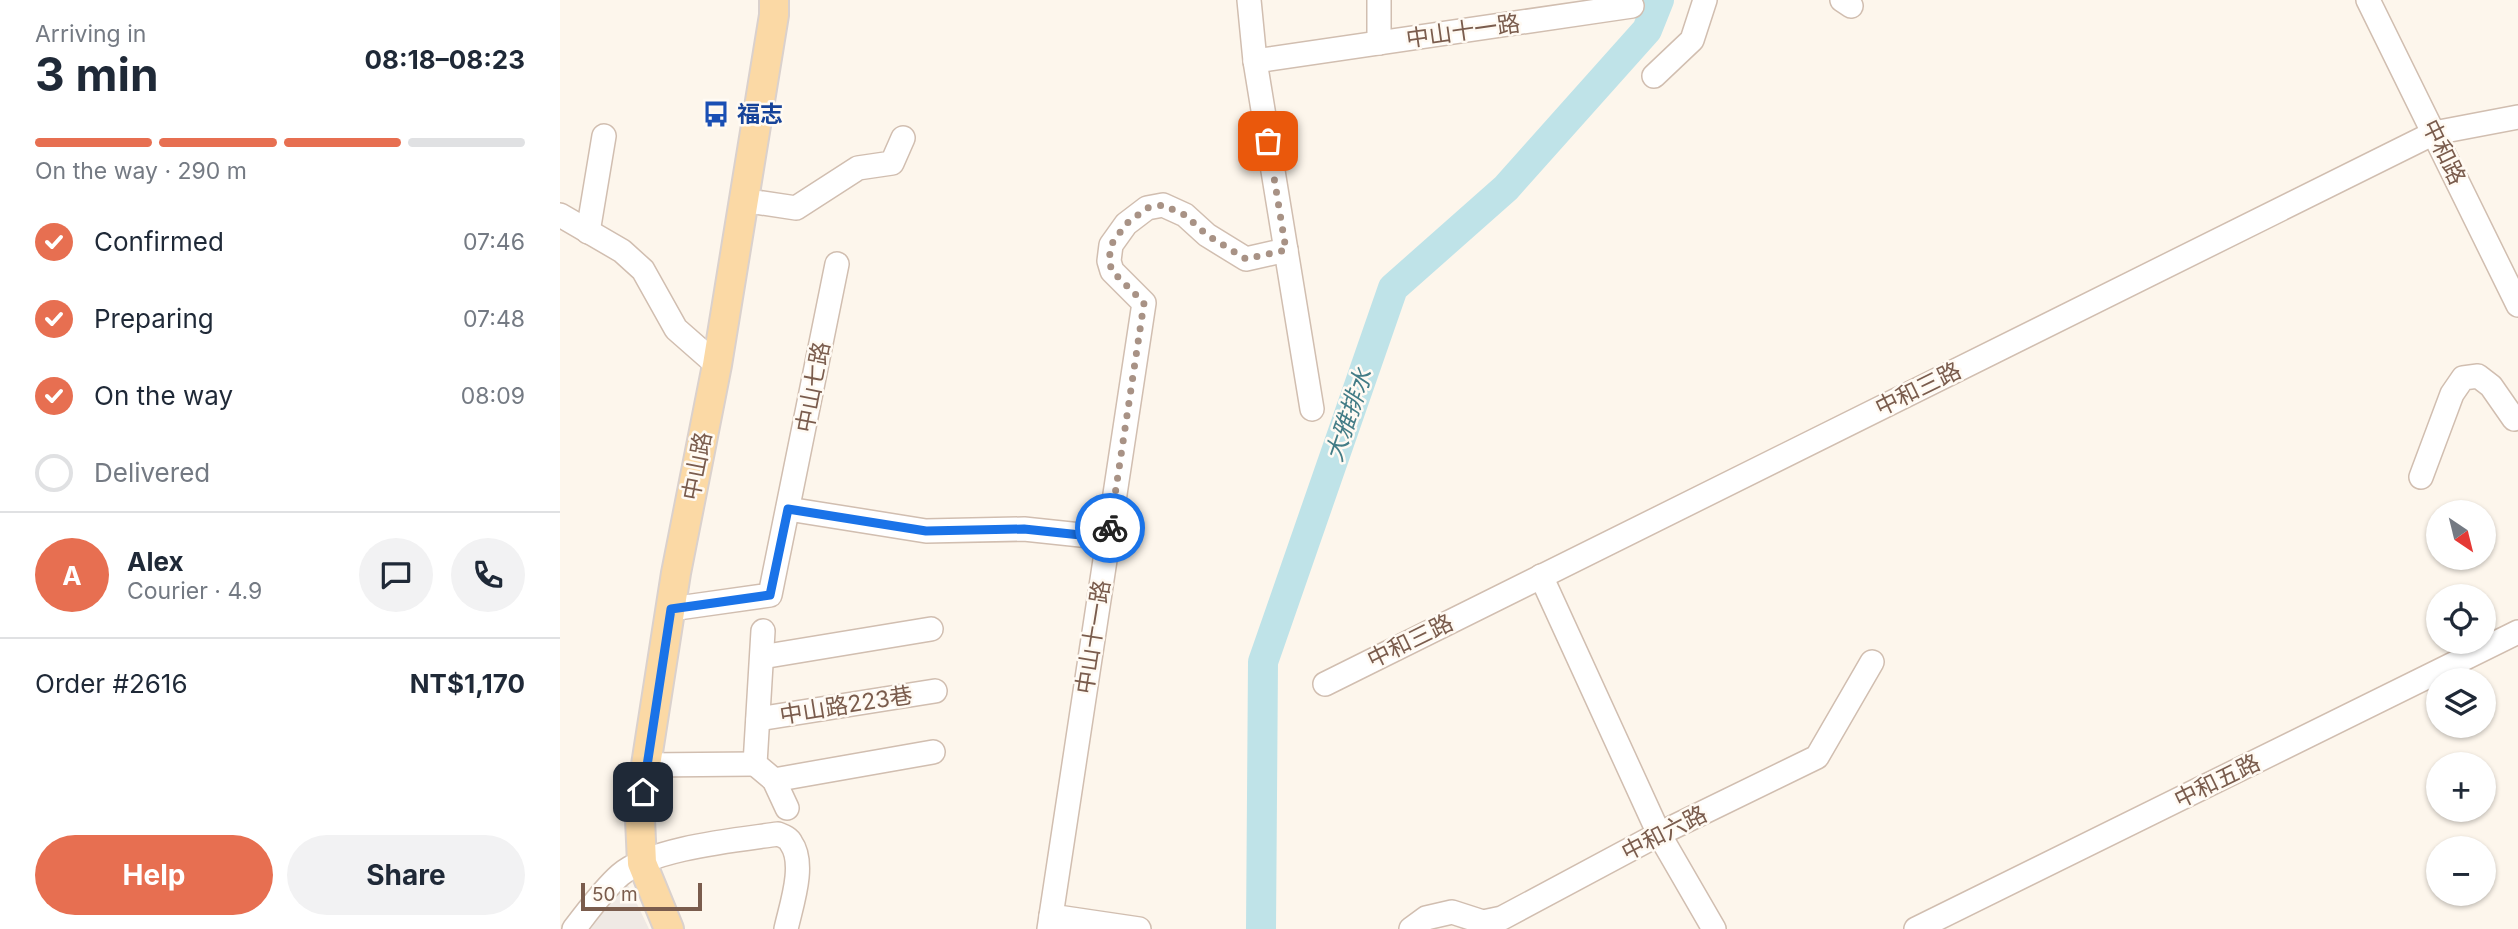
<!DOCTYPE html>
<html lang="en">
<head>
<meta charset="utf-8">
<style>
  body { margin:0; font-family:Inter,"Noto Sans TC",sans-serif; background:#f2f2f3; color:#1f2937; height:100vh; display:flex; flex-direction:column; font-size:26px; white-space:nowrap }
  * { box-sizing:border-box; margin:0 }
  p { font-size:23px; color:#747a83 }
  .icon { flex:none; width:38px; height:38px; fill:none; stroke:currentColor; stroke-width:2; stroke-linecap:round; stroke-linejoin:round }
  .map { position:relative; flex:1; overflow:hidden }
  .details { display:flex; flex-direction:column; background:#fff; width:560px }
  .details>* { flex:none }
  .needle { width:46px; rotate:145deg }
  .controls { position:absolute; left:1866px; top:500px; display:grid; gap:14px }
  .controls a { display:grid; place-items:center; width:70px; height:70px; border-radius:50%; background:#fff; box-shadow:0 2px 5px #0004; font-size:35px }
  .scale { position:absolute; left:21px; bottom:18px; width:121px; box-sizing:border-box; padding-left:7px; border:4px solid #7a5c4d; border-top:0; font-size:19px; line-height:24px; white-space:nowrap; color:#7a5c4d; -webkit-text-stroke:5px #fffaf3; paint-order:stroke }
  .pin { position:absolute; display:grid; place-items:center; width:60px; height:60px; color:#fff; margin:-30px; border-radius:14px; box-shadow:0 4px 10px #0006 }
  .courier { position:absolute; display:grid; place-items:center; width:70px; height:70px; margin:-35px; border:5px solid #1a73e8; border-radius:50%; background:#fff; color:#222; box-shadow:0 2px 9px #0007 }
  .summary em { font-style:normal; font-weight:700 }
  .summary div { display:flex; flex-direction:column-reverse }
  .summary { display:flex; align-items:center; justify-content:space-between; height:119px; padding:0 35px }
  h1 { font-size:46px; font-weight:700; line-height:52px }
  .bar { display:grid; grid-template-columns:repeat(4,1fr); gap:10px 7px; align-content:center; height:84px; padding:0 35px }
  .bar i { height:9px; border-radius:5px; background:#e0e1e3 }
  .bar .on { background:#e76f51 }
  .bar p { grid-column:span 4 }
  .line { display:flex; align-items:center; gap:18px; padding:0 35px; border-top:2px solid #e0e1e3 }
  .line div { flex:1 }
  .round { display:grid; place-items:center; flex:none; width:74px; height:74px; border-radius:37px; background:#f2f2f3 }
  ol { padding:0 35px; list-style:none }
  li { display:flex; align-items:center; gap:21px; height:77px }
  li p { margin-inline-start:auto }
  li .icon { padding:7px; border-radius:50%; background:#e76f51; color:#fff; stroke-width:4 }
  li:last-child { color:#747a83 }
  li i { width:38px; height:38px; border:4px solid #e0e1e3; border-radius:50% }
  .cta { display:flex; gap:14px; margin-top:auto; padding:14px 35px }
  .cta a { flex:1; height:80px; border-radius:42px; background:#e76f51; color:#fff; font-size:28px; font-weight:700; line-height:80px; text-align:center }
  .cta a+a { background:#f2f2f3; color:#1f2937 }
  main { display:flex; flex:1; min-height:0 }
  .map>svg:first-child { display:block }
</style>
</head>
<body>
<main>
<section class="details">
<div class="summary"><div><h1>3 min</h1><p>Arriving in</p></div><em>08:18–08:23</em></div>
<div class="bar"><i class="on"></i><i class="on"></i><i class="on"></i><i></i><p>On the way · 290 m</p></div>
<ol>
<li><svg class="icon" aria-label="check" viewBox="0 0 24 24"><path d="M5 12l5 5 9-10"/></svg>Confirmed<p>07:46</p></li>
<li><svg class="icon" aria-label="check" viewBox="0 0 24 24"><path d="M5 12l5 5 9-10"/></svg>Preparing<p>07:48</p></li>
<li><svg class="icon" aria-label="check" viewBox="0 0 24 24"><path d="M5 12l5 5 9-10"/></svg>On the way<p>08:09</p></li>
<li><i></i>Delivered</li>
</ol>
<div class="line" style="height:126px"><b class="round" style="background:#e76f51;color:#fff">A</b><div><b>Alex</b><p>Courier · 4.9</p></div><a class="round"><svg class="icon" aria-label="chat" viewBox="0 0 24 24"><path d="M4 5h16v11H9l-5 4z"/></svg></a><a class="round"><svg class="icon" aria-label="phone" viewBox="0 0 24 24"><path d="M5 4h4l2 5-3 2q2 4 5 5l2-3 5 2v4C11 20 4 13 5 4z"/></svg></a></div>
<div class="line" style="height:91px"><div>Order #2616</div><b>NT$1,170</b></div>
<div class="cta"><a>Help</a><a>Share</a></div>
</section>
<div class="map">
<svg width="1958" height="929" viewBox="0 0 1958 929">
  <rect width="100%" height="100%" fill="#fdf6ec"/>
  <polygon fill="#efe9e4" points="66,881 89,929 18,929"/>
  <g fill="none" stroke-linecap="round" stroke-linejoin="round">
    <polyline stroke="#bfe3e8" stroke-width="30" points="701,929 703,662 833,288 946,188 1087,30 1099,0"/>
    <g stroke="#d1beb0" stroke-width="26">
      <g id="minor">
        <polyline points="689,0 695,61 752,409"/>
        <polyline points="1282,0 1291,6"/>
        <polyline points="1808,0 1958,305"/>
        <polyline points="819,43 819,0"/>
        <polyline points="695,61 1072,6"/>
        <polyline points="1094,76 1132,40 1145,0"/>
        <polyline points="182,200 236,208 298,168 332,163 343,138"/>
        <polyline points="0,215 62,251 83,270 116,329 157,365"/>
        <polyline points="28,232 44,136"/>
        <polyline points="1861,477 1892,394 1903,378 1918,376 1931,386 1954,419 1958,417"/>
        <polyline points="228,509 366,531 464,529 549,538"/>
        <polyline points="981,576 1099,834 1154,929"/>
        <polyline points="111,609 210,595 277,264"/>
        <polyline points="203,631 195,764 214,780 227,808"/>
        <polyline points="202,657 371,629"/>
        <polyline points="765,684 1874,133 1958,117"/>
        <polyline points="198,719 375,691"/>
        <polyline points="86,765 195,764"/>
        <polyline points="214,780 373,752"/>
        <polyline points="491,916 579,929"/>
        <path d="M14,929c14,-18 29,-39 46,-54 31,-27 117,-35 158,-41 5,2 11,4 13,9 15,21 0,63 -5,86"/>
        <polyline points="489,929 584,303 552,271 549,261 551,245 566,224 587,208 603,205 625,215 647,235 686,259 726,250"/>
        <polyline points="851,929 866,918 892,912 923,922 942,918 1099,834 1257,757 1312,662"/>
        <polyline points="1356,929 1958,632"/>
      </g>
    </g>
    <g stroke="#dad1cd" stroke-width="32">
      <polyline id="major" points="109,929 82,863 80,819 86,765 116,573 157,365 214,15 214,0"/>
    </g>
    <use href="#minor" stroke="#fff" stroke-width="23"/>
    <use href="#major" stroke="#fbd9a5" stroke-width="28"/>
  </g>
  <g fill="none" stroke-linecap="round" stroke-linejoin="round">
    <polyline stroke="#a89285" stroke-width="7" stroke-dasharray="0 12.6" points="550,528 584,303 552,271 549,261 551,245 566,224 587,208 603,205 625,215 647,235 686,259 726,250 708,141"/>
    <polyline stroke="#1a73e8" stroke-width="9" points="83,792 111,609 210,595 228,509 366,531 464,529 549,538 550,528"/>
  </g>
  <defs>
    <g id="bus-bare" transform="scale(2.1)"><path d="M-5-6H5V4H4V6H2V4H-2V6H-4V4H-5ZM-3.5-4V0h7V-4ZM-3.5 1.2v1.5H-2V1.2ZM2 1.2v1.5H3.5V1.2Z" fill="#1a4fb4" stroke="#fffaf3" stroke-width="2.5" paint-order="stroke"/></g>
  </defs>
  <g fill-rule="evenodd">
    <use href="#bus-bare" x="156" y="114"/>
  </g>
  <g text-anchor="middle" stroke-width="5" stroke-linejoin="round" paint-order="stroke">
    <g font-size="23" fill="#7a5c4d" stroke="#fffaf3">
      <text transform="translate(903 31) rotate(-8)" y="8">中山十一路</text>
      <text transform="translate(1884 152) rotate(64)" y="8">中和路</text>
      <text transform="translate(253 387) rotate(-79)" y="8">中山七路</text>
      <text transform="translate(1358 389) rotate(-26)" y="8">中和三路</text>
      <text transform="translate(137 466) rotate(-79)" y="8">中山路</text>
      <text transform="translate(533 637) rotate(-81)" y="8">中山十一路</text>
      <text transform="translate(850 641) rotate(-26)" y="8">中和三路</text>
      <text transform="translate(286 705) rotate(-9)" y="8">中山路223巷</text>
      <text transform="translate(1657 781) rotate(-26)" y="8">中和五路</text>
      <text transform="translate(1104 833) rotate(-27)" y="8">中和六路</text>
    </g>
    <g font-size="23" font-weight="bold" fill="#164399" stroke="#fffaf3" text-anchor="start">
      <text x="177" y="122">福志</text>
    </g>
    <g font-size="24" font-style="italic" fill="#437c86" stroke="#fffaf3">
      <text transform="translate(789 415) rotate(-71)" y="8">大雅排水</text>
    </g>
  </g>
</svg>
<div class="controls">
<a><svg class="needle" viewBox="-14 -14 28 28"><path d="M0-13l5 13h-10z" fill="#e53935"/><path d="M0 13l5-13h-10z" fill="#747a83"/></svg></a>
<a><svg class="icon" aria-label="locate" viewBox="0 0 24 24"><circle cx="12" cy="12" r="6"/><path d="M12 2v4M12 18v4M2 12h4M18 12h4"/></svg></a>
<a><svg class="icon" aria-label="layers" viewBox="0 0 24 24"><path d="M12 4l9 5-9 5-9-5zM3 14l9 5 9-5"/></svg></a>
<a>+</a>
<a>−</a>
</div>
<div class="scale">50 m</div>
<div class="pin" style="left:708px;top:141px;background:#ea580c"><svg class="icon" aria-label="bag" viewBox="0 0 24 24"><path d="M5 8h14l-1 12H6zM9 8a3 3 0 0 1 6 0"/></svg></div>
<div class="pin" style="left:83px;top:792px;background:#1f2937"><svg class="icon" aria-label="home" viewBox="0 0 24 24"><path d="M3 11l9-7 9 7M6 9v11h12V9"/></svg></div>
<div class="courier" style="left:550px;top:528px"><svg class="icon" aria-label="bike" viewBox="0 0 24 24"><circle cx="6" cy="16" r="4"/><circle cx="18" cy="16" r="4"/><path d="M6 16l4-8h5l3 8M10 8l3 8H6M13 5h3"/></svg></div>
</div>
</main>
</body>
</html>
